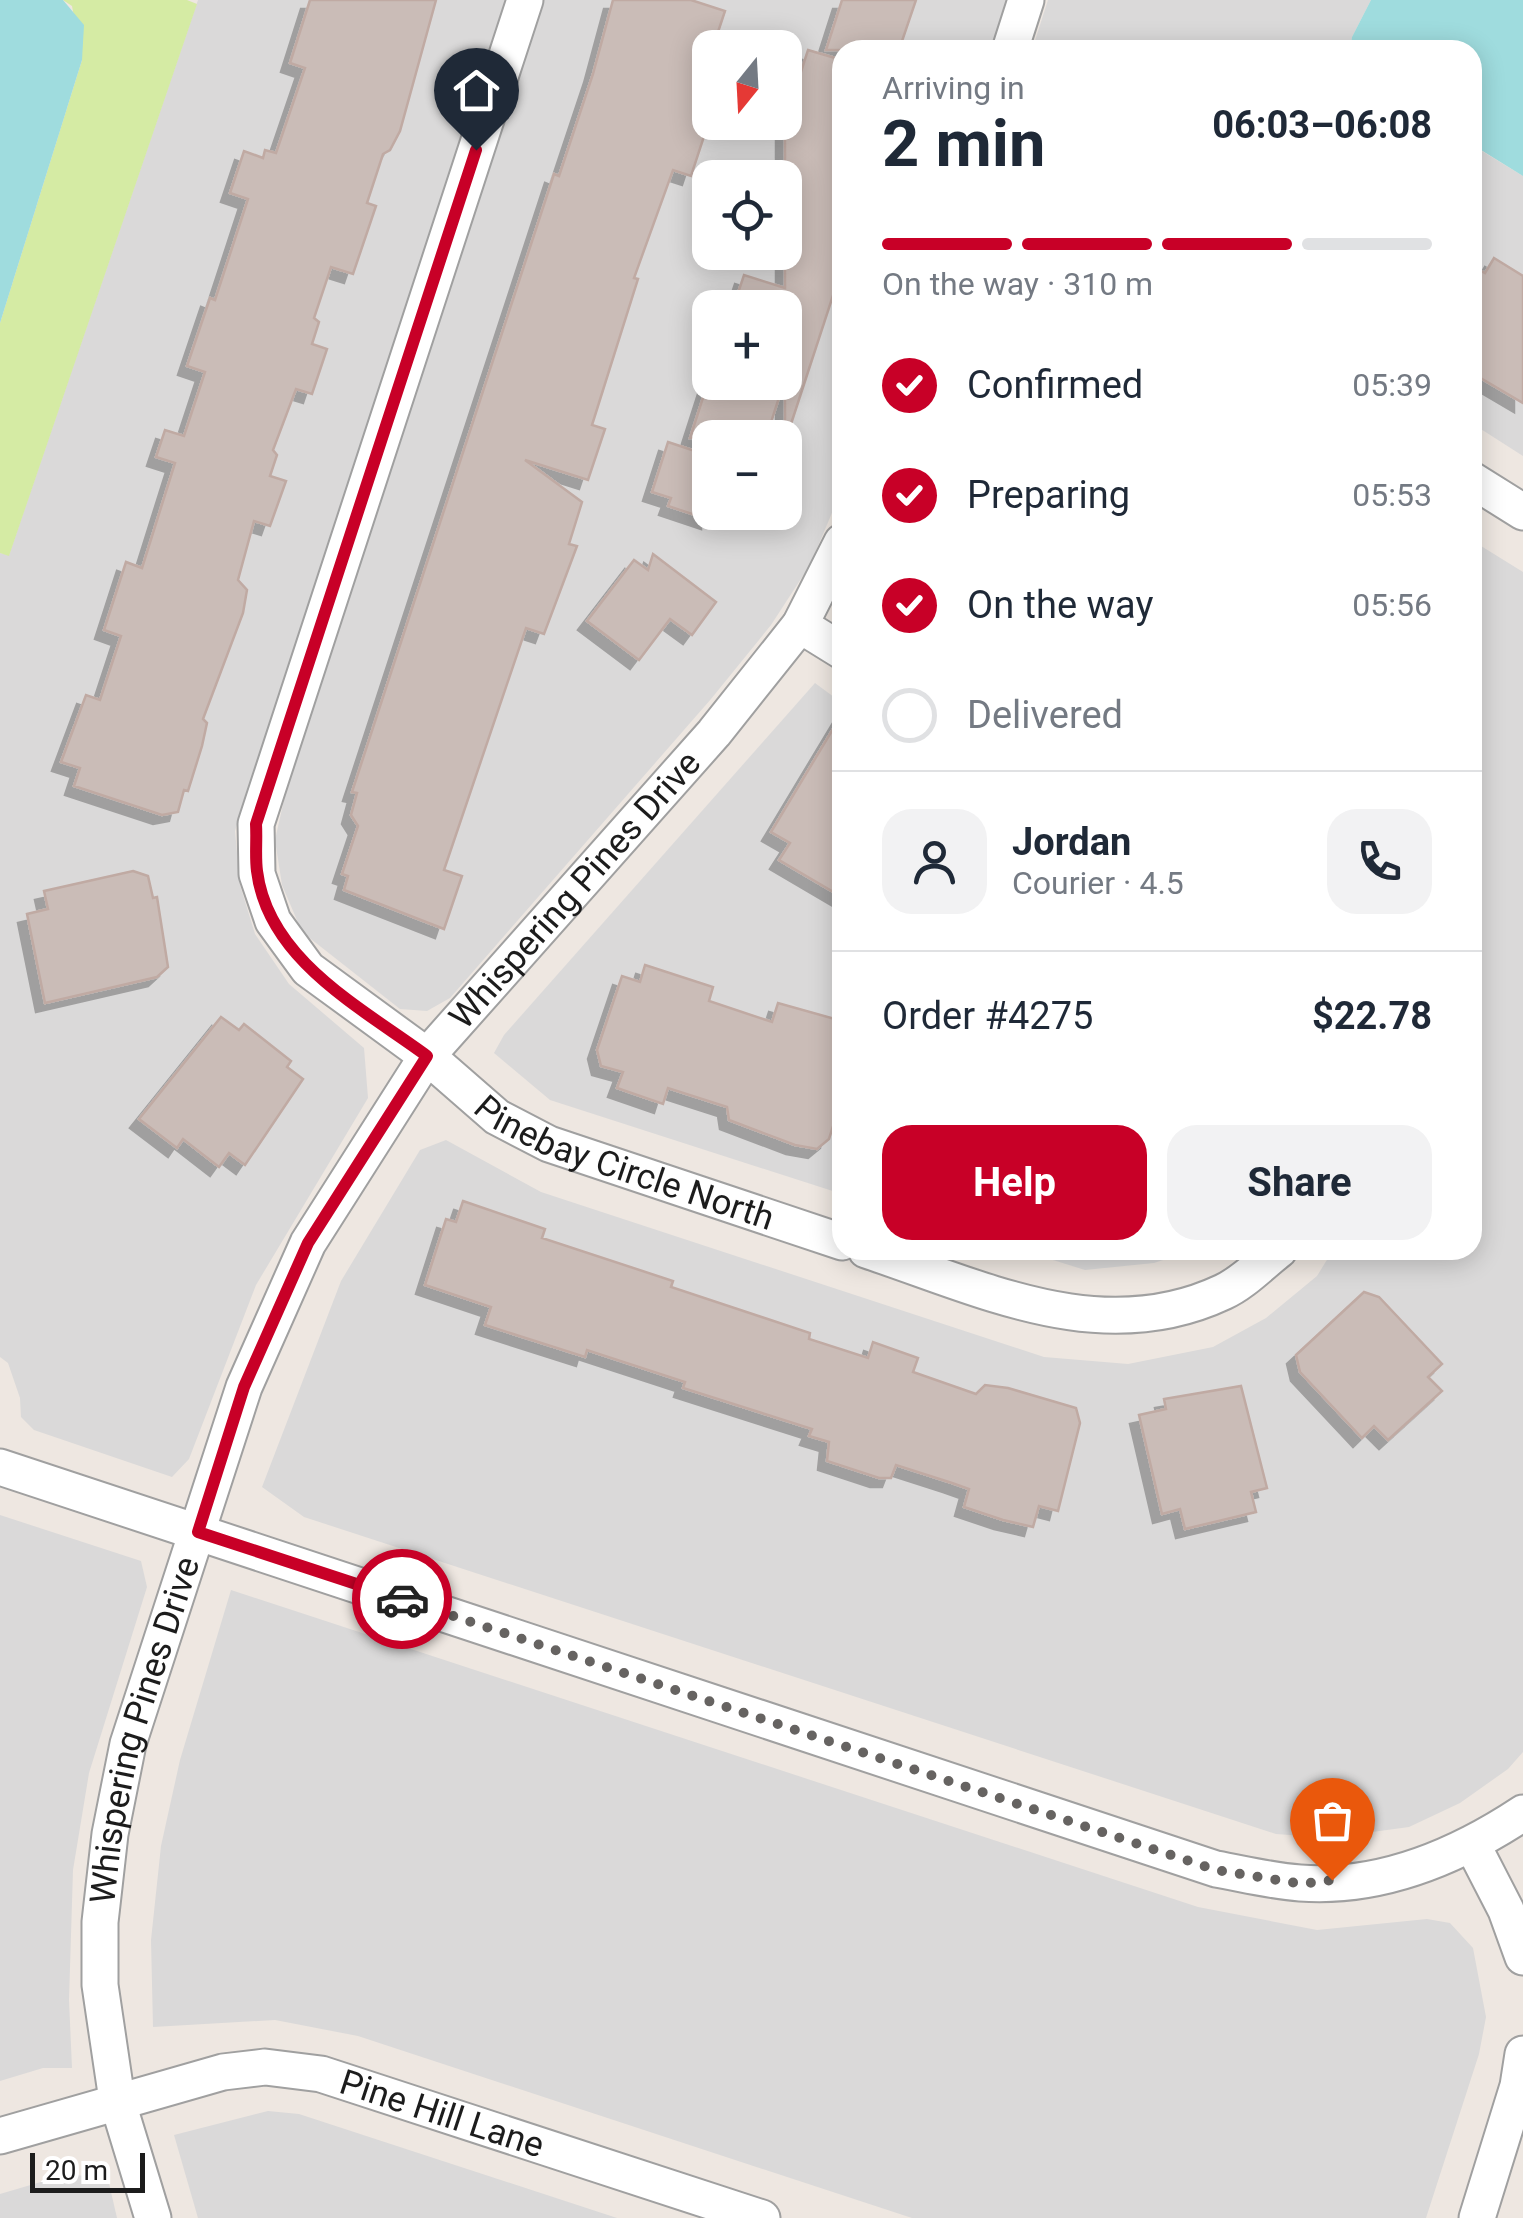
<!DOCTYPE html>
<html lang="en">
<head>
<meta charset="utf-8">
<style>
  body { margin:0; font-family:Roboto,sans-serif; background:#f2f2f3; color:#1f2937; height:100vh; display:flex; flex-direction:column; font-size:38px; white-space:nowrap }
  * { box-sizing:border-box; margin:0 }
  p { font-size:32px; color:#747a83 }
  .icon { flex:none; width:55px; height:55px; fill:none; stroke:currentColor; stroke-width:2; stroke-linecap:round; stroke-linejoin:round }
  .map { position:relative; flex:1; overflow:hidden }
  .panel { position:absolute; left:832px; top:40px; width:650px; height:1220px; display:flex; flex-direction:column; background:#fff; border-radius:30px; box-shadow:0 5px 25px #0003 }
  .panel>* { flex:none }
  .needle { width:65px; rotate:198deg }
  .buttons { position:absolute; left:692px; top:30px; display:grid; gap:20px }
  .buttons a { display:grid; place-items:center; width:110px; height:110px; border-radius:20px; background:#fff; box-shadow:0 5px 25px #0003; font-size:50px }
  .scale { position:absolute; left:30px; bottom:25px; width:115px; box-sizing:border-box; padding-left:10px; border:5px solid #1c1c1c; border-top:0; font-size:28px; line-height:35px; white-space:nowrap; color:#1c1c1c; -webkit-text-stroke:8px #fff; paint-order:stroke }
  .pin { position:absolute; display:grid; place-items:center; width:85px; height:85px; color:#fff; margin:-102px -42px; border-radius:50% 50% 50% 0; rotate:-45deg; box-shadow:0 0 10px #0007 }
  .pin .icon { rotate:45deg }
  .courier { position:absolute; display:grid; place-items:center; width:100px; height:100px; margin:-50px; border:8px solid #c80027; border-radius:50%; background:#fff; color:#222; box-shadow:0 2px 12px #0007 }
  .summary em { font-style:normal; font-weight:700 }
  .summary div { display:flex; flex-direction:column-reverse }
  .summary { display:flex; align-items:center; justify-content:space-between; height:170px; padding:0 50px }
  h1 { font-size:65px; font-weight:700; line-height:75px }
  .bar { display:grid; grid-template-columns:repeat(4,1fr); gap:15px 10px; align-content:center; height:120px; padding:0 50px }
  .bar i { height:12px; border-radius:8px; background:#e0e1e3 }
  .bar .on { background:#c80027 }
  .bar p { grid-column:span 4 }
  .line { display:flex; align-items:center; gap:25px; padding:0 50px; border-top:2px solid #e0e1e3 }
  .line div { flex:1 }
  .round { display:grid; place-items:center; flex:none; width:105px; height:105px; border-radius:30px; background:#f2f2f3 }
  ol { padding:0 50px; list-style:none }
  li { display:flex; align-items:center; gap:30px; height:110px }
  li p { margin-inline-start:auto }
  li .icon { padding:10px; border-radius:50%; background:#c80027; color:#fff; stroke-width:4 }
  li:last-child { color:#747a83 }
  li i { width:55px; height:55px; border:5px solid #e0e1e3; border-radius:50% }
  .cta { display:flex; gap:20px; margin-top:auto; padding:20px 50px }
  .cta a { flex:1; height:115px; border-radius:30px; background:#c80027; color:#fff; font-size:40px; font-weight:700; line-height:115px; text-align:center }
  .cta a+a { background:#f2f2f3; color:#1f2937 }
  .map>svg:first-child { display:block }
</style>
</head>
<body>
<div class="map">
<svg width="1523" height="2218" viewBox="0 0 1523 2218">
  <defs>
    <filter id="shadow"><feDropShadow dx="-9" dy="9" stdDeviation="0" flood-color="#0004"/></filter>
  </defs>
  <rect width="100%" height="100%" fill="#eee7e1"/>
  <g fill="#dad9d9" fill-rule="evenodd">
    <polygon points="198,0 505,0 235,831 240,885 255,934 289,984 364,1048 368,1098 256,1285 189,1459 172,1477 34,1430 21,1417 20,1398 8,1363 0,1357 0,553 9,555"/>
    <path d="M544,0h463l-17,50h-148v439l-32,76 -39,60 -60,74 -261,299 -23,13 -27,-2 -98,-77 -20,-47 -7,-45 11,-49zM710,48h75v74h-75zM710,178h75v74h-75zM710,308h75v74h-75zM710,438h75v74h-75z"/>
    <polygon points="1048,0 1371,0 1352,37 1350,50 1032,50"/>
    <polygon points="1472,145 1523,176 1523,456 1473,424"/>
    <polygon points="1473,541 1523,572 1523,1752 1508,1769 1460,1803 1409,1827 1328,1838 1276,1834 304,1517 262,1487 341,1281 420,1150 446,1140 541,1192 1044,1357 1128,1364 1213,1347 1266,1318 1317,1276 1333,1250 1472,1250"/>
    <polygon points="815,683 842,703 842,1194 550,1100 494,1053 504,1035"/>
    <polygon points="1021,1250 1193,1250 1154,1263 1085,1270"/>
    <polygon points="0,1515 141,1561 147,1587 89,1773 73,1870 69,2000 72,2068 43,2068 0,2081"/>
    <polygon points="231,1590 1198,1907 1317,1930 1427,1919 1450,1923 1473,1948 1486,2017 1479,2054 1426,2218 912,2218 358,2036 275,2020 153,2027 151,1940 161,1846 180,1760"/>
    <polygon points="268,2111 299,2114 617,2218 198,2218 174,2135"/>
    <polygon points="68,2174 108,2179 117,2218 0,2218 0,2194"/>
  </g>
  <polygon fill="#d5eba4" points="63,0 187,0 197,4 9,556 0,553 0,323 82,60 72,6"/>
  <g fill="#9fdcde">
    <polygon points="0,0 63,0 84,25 82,60 0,323"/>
    <polygon points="1371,0 1523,0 1523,176 1473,145 1472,50 1350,50 1352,37"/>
  </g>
  <g fill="#cabcb7" stroke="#c0aaa3" stroke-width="2.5" filter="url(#shadow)">
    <polygon points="310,0 436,0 400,131 390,150 383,154 367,203 376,206 353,274 331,267 314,318 319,322 312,344 327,349 312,394 296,389 273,450 277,455 270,476 286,481 270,526 254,521 238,580 247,590 243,613 203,719 207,723 202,746 188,791 184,790 178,812 162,815 74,786 80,768 61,762 86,695 100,700 121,636 104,630 126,562 142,568 175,463 156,457 165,430 184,436 205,372 187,366 210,298 215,300 248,199 230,193 244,151 263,158 265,150 276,153 305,68 290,63"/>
    <polygon points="613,0 691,0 725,11 702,80 710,83 710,118 691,176 673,170 634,278 638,279 592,425 605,429 588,480 525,460 582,502 569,544 577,546 544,634 526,628 444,870 462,876 444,929 344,890 348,876 342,874 358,826 351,815 357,793 352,792 554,174 559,176 593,74"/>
    <polygon points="842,0 916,0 899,50 826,50"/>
    <polygon points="808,50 842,60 842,268 791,424 785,423 785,308 733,308 744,275 785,288 785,74 800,75"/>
    <polygon points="1494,258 1523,276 1523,403 1472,373 1472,266 1485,273"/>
    <polygon points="708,382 784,382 766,438 690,438"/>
    <polygon points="668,442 710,456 710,520 668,506 671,498 652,492"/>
    <polygon points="653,554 716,602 692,635 670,619 639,660 587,621 634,560 648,570"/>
    <polygon points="842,714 842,897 779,860 790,843 771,832"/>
    <polygon points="133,871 148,876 153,898 157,897 168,967 157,977 45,1003 27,914 48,909 44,891"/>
    <polygon points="645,965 713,987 709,1001 772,1022 778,1003 842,1021 842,1098 829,1139 817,1149 795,1145 729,1120 727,1107 668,1088 663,1104 617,1088 623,1072 601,1066 597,1050 622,976 640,982"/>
    <polygon points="221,1017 239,1030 244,1024 291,1061 287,1067 303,1079 245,1165 229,1153 219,1167 183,1139 177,1148 139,1119"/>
    <polygon points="463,1201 545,1229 542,1238 673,1281 671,1287 810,1333 809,1339 868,1358 873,1342 918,1358 913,1372 976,1394 985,1385 1008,1388 1076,1408 1080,1423 1058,1511 1039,1506 1033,1527 1003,1520 964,1507 969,1489 952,1483 896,1465 891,1478 879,1478 827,1461 829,1442 809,1436 812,1429 683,1388 685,1382 587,1350 585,1357 485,1325 491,1307 425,1285 446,1219 456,1222"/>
    <polygon points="1364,1292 1379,1297 1442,1364 1428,1377 1442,1391 1388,1440 1374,1426 1362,1438 1300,1372 1296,1355"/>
    <polygon points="1241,1386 1267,1488 1251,1492 1256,1512 1185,1529 1180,1509 1162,1514 1139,1415 1166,1409 1164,1399"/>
  </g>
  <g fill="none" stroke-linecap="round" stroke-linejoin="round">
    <g stroke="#a0a0a0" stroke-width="39">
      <g id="street">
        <path id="s1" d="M525,0l-269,824 1,50 16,47 35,48 119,87 70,61 52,27 293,98"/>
        <polyline points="1010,50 1026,0"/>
        <polyline points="1472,480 1523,512"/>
        <polyline points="800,625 842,651"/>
        <path d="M866,1250c117,39 236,99 357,42 20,-9 38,-28 56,-42"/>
        <path d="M0,1467l1216,402c28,5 56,12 84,14 80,6 158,-27 223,-70"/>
        <polyline points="1473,1846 1506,1910 1523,1957"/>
        <path id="s2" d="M0,2136l223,-64 42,-5 56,7 441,144"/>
        <path id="s3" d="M153,2218l-36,-118 -17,-115v-63l10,-88 18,-90 116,-357 64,-144 119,-187 287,-323 86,-108 42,-83"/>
        <polyline points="1477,2218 1518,2086 1523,2054"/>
      </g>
    </g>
    <use href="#street" stroke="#fff" stroke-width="35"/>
  </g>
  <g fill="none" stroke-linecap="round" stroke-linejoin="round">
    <polyline stroke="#666361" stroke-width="10" stroke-dasharray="0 18" points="402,1599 1216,1870 1302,1884 1332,1880"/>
    <path stroke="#c80027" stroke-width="12" d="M402,1599l-204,-67 46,-145 64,-144 119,-187c-65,-48 -159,-96 -170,-185 -2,-15 0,-31 -1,-47l220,-674"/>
  </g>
  <g text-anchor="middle" stroke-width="10" stroke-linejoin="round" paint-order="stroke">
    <g font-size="35" fill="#1c1c1c" stroke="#fff">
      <text dy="12" stroke="none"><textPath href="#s3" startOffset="1460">Whispering Pines Drive</textPath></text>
      <text dy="12" stroke="none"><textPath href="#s1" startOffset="1402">Pinebay Circle North</textPath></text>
      <text dy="12" stroke="none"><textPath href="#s3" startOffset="500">Whispering Pines Drive</textPath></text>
      <text dy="12" stroke="none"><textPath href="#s2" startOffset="458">Pine Hill Lane</textPath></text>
    </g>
  </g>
</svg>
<div class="buttons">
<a><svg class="needle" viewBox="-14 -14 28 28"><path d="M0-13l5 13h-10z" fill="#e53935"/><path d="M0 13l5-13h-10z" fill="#747a83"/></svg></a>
<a><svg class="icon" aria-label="locate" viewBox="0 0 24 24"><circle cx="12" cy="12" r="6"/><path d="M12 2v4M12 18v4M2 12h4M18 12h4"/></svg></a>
<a>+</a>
<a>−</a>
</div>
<div class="scale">20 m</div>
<div class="pin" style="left:1332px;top:1880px;background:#ea580c"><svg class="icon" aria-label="bag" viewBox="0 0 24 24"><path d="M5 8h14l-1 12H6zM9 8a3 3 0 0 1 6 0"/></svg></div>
<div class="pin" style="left:476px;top:150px;background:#1f2937"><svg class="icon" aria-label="home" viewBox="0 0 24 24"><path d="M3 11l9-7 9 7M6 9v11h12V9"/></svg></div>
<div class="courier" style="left:402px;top:1599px"><svg class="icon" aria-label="car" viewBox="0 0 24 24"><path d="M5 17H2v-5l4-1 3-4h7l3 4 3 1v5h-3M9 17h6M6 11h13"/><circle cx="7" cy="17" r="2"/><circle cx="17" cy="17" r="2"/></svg></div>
<section class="panel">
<div class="summary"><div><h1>2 min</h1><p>Arriving in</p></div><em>06:03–06:08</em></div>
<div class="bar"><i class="on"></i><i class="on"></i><i class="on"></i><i></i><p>On the way · 310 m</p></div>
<ol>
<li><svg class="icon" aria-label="check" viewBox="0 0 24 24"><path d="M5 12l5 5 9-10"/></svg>Confirmed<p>05:39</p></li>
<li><svg class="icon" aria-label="check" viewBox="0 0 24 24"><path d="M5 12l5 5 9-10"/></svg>Preparing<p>05:53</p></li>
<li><svg class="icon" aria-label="check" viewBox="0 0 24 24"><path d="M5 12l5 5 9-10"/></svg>On the way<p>05:56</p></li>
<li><i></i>Delivered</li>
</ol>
<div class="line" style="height:180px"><a class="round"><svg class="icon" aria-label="person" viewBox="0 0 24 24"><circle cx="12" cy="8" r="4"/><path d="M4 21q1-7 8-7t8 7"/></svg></a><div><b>Jordan</b><p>Courier · 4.5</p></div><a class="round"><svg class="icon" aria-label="phone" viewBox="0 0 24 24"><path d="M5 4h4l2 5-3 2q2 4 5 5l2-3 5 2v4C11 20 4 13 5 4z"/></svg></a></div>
<div class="line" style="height:130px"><div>Order #4275</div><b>$22.78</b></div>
<div class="cta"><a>Help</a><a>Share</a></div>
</section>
</div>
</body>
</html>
